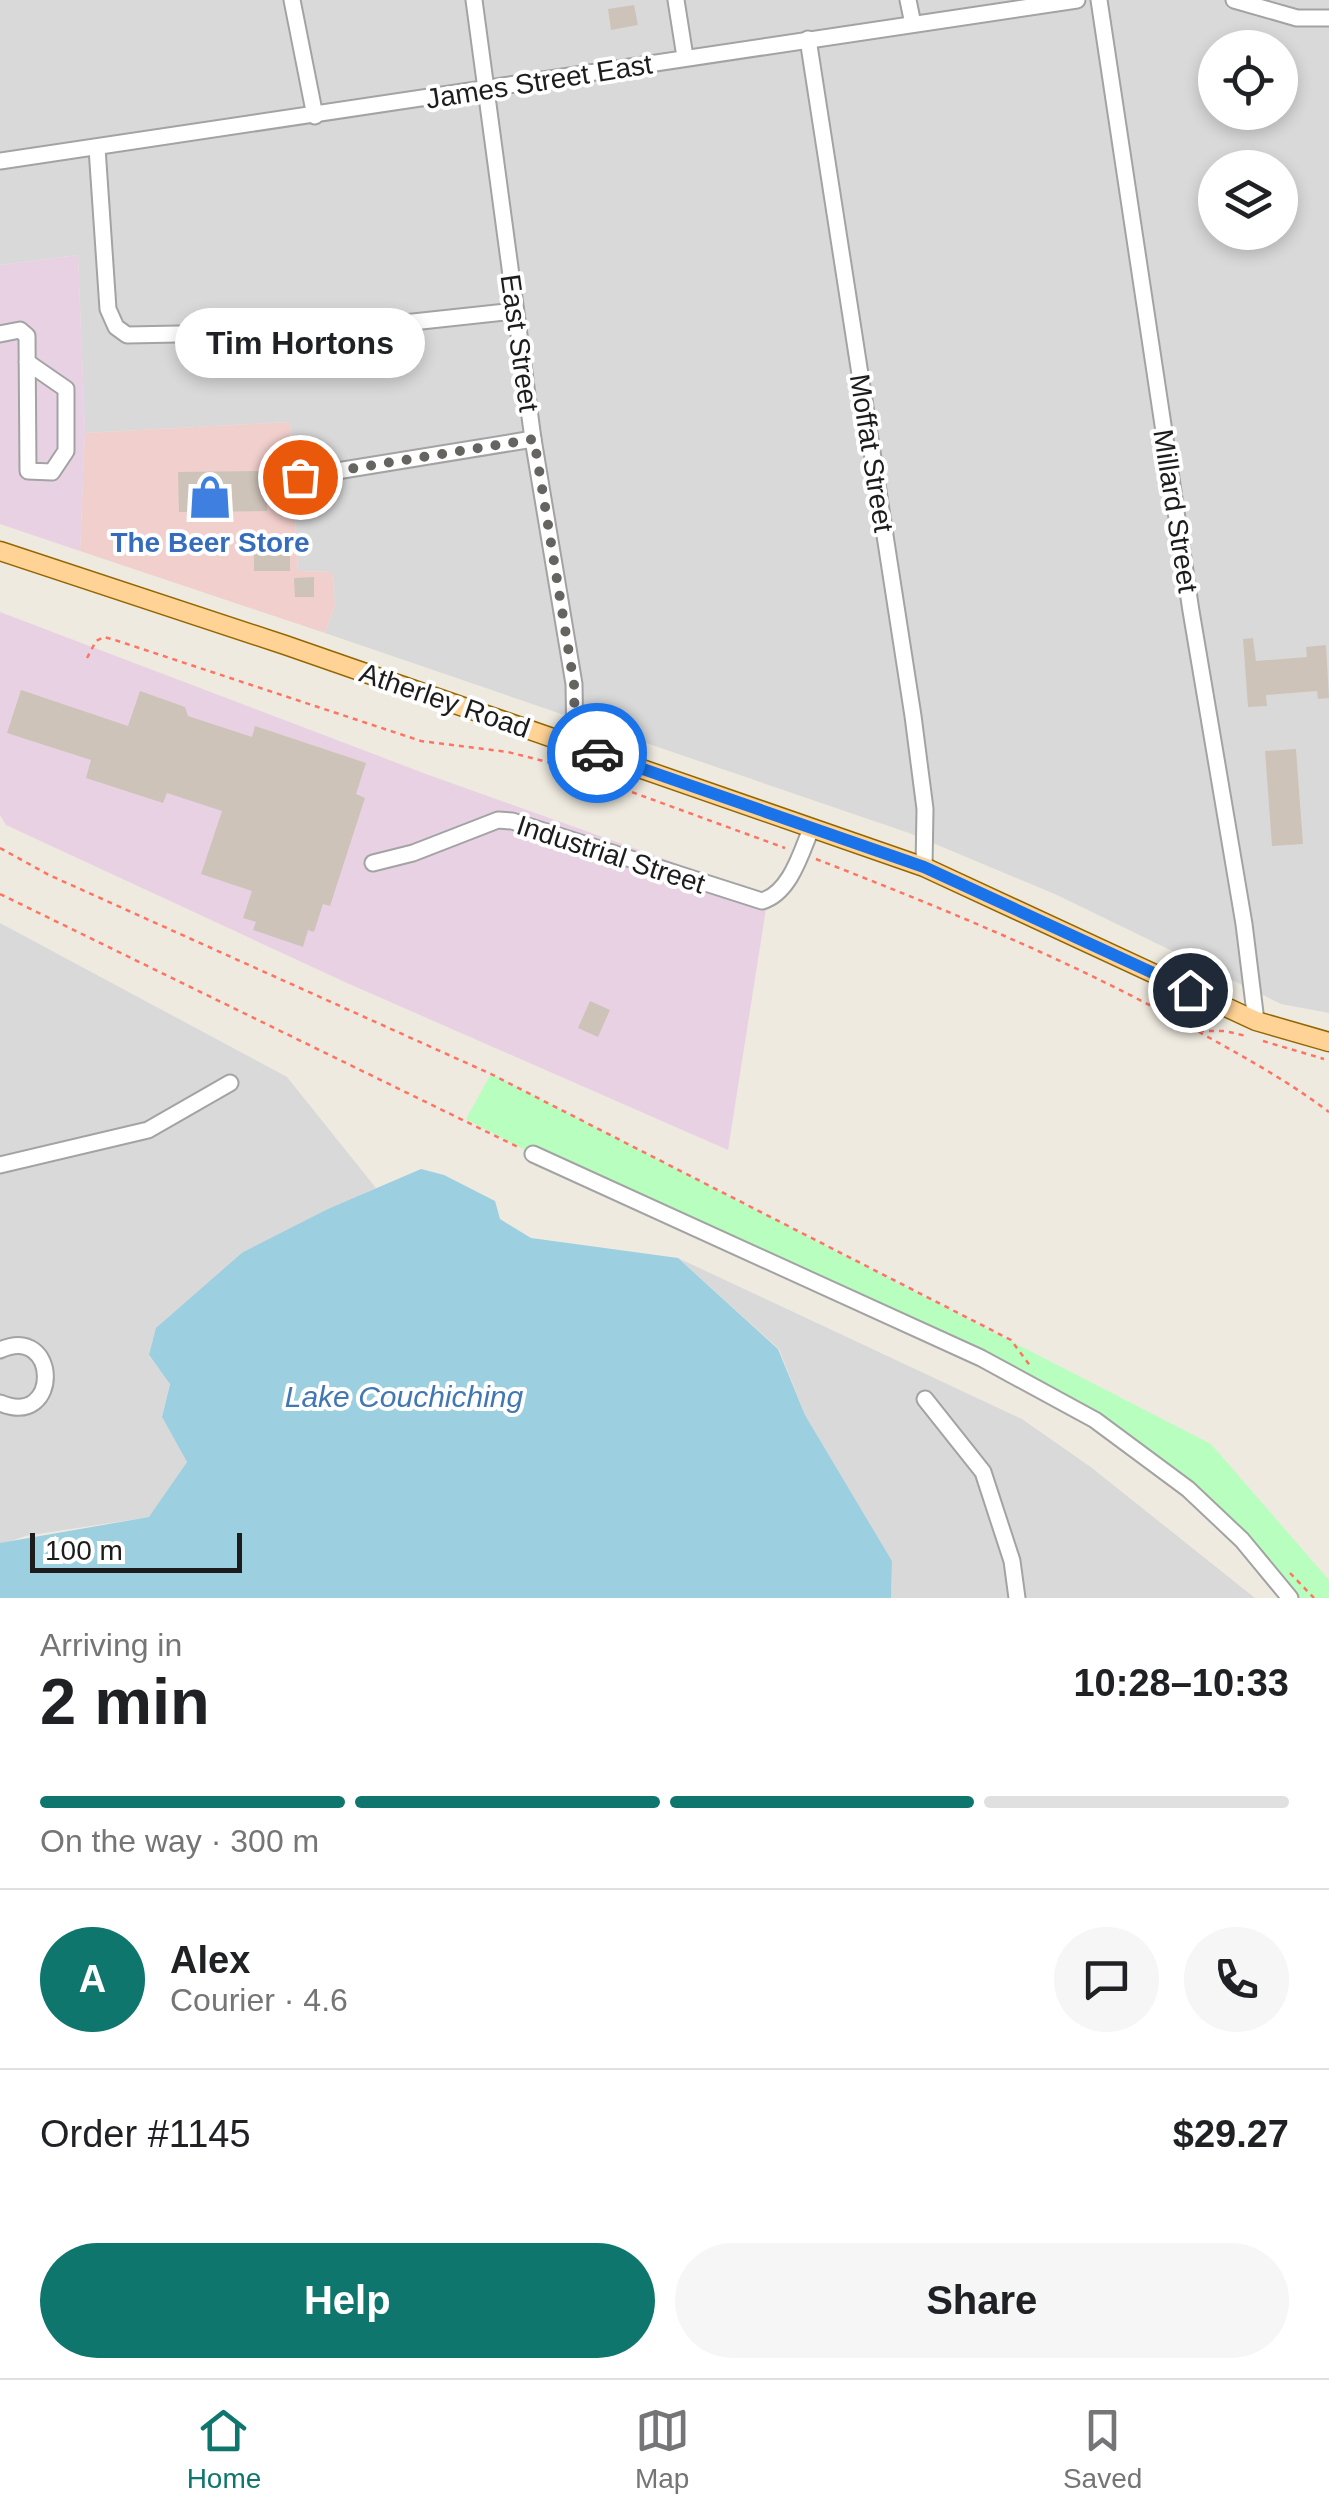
<!DOCTYPE html>
<html lang="en">
<head>
<meta charset="utf-8">
<style>
  body { margin:0; font-family:Helvetica,sans-serif; background:#f6f6f6; color:#202124; height:100vh; display:flex; flex-direction:column; font-size:38px; white-space:nowrap }
  * { box-sizing:border-box; margin:0 }
  p { font-size:32px; color:#757577 }
  .icon { flex:none; width:55px; height:55px; fill:none; stroke:currentColor; stroke-width:2; stroke-linecap:round; stroke-linejoin:round }
  .map { position:relative; height:1598px; overflow:hidden }
  .details { display:flex; flex-direction:column; background:#fff; flex:1 }
  .details>* { flex:none }
  .tools { position:absolute; left:1198px; top:30px; display:grid; gap:20px }
  .tools a { display:grid; place-items:center; width:100px; height:100px; border-radius:50%; background:#fff; box-shadow:0 5px 15px #0003; font-size:50px }
  .scale { position:absolute; left:30px; bottom:25px; width:212px; box-sizing:border-box; padding-left:10px; border:5px solid #1c1c1c; border-top:0; font-size:28px; line-height:35px; white-space:nowrap; color:#1c1c1c; -webkit-text-stroke:8px #fff; paint-order:stroke }
  .pin { position:absolute; display:grid; place-items:center; width:85px; height:85px; color:#fff; margin:-42px; border:5px solid #fff; border-radius:50%; box-shadow:0 2px 10px #0007 }
  .courier { position:absolute; display:grid; place-items:center; width:100px; height:100px; margin:-50px; border:8px solid #1a73e8; border-radius:50%; background:#fff; color:#222; box-shadow:0 2px 12px #0007 }
  .bubble { position:absolute; height:70px; border-radius:35px; background:#fff; box-shadow:0 5px 15px #0003; font-size:32px; font-weight:800; line-height:70px; text-align:center }
  .head em { font-style:normal; font-weight:800 }
  .head div { display:flex; flex-direction:column-reverse }
  .head { display:flex; align-items:center; justify-content:space-between; height:170px; padding:0 40px }
  h1 { font-size:65px; font-weight:800; line-height:75px }
  .bar { display:grid; grid-template-columns:repeat(4,1fr); gap:15px 10px; align-content:center; height:120px; padding:0 40px }
  .bar i { height:12px; border-radius:8px; background:#e0e0e0 }
  .bar .current { background:#0f766e }
  .bar p { grid-column:span 4 }
  .line { display:flex; align-items:center; gap:25px; padding:0 40px; border-top:2px solid #e0e0e0 }
  .line div { flex:1 }
  .round { display:grid; place-items:center; flex:none; width:105px; height:105px; border-radius:52px; background:#f6f6f6 }
  .button { display:flex; gap:20px; margin-top:auto; padding:20px 40px }
  .button a { flex:1; height:115px; border-radius:60px; background:#0f766e; color:#fff; font-size:40px; font-weight:800; line-height:115px; text-align:center }
  .button a+a { background:#f6f6f6; color:#202124 }
  .dock { display:flex; justify-content:space-around; align-items:center; height:140px; border-top:2px solid #e0e0e0; background:#fff; font-size:28px; color:#757577 }
  .dock a { display:grid; justify-items:center; gap:5px }
  .dock .current { color:#0f766e }
  .map>svg:first-child { display:block }
</style>
</head>
<body>
<div class="map">
<svg width="1329" height="1598" viewBox="0 0 1329 1598">
  <rect width="100%" height="100%" fill="#eeeae0"/>
  <g fill="#dad9d9" fill-rule="evenodd">
    <path d="M0,0h1329v1013l-48,-9 -224,-109 -148,-62 -584,-200 10,-28 -3,-33 -34,-1 -8,-149 -205,11 -7,-178 -78,10zM1215,48h65v64h-65zM1215,168h65v64h-65z"/>
    <polygon points="0,923 287,1077 376,1188 243,1252 207,1286 149,1356 170,1383 162,1417 187,1462 150,1517 25,1536 3,1544 0,1543"/>
    <polygon points="678,1258 1022,1419 1092,1468 1255,1598 891,1598 892,1561 805,1415 779,1349"/>
  </g>
  <polygon fill="#f1cfcd" points="290,422 298,571 332,572 335,605 325,633 80,551 85,433"/>
  <g fill="#e8d1e3">
    <polygon points="78,255 85,433 80,551 0,524 0,265"/>
    <polygon points="0,612 426,774 768,896 728,1150 347,983 6,825 0,815"/>
  </g>
  <polygon fill="#b8febf" points="491,1074 1211,1444 1329,1580 1329,1598 1290,1598 1242,1540 1095,1420 546,1161 466,1119"/>
  <polygon fill="#9ccfe0" points="421,1169 444,1175 495,1201 500,1219 531,1238 678,1258 778,1349 805,1415 892,1561 891,1598 0,1598 0,1543 149,1517 187,1462 162,1417 170,1384 149,1355 156,1328 243,1252 328,1209"/>
  <g fill="#cec3b9">
    <polygon points="634,5 638,25 611,30 608,9"/>
    <polygon points="266,471 267,511 179,512 178,472"/>
    <rect x="254" y="535" width="36" height="36"/>
    <polygon points="314,577 314,597 295,597 294,578"/>
    <polygon points="1253,638 1256,661 1307,657 1306,647 1326,645 1329,698 1318,699 1317,691 1266,695 1267,706 1248,707 1243,639"/>
    <polygon points="21,690 128,726 140,691 185,707 188,716 252,737 255,726 366,763 356,794 365,798 330,906 323,904 314,932 308,930 303,947 253,930 256,922 243,918 252,891 201,874 222,811 167,793 163,803 86,778 91,760 7,733"/>
    <polygon points="1296,749 1303,844 1272,846 1265,751"/>
    <polygon points="590,1001 610,1010 598,1037 578,1028"/>
  </g>
  <g fill="none" stroke-linecap="round" stroke-linejoin="round">
    <g stroke="#a3a3a3" stroke-width="19">
      <g id="minor">
        <polyline points="292,0 315,116"/>
        <polyline points="474,0 533,439 574,684 575,745"/>
        <polyline points="676,0 685,57"/>
        <polyline points="908,0 913,24"/>
        <polyline points="1099,0 1191,611 1244,924 1256,1021"/>
        <polyline points="1234,0 1297,18 1329,18"/>
        <polyline points="808,39 913,716 925,809 924,867"/>
        <polyline points="97,148 108,309 116,327 127,335 329,331 515,311"/>
        <polyline points="0,161 1077,0"/>
        <polyline points="0,334 20,330 27,336 28,471 52,472 66,451 66,389 27,362"/>
        <polyline points="300,477 533,439"/>
        <path d="M373,863l40,-10 85,-33 14,1 250,80c28,-8 39,-48 49,-72"/>
        <polyline points="533,1154 981,1358 1095,1420 1188,1489 1242,1540 1290,1598"/>
        <polyline points="0,1165 148,1130 230,1083"/>
        <path d="M0,1350c59,-27 62,79 0,53"/>
        <polyline points="925,1399 983,1472 1012,1561 1017,1598"/>
      </g>
    </g>
    <g stroke="#946600" stroke-width="21">
      <polyline id="major" points="0,551 285,645 924,867 1256,1021 1329,1042"/>
    </g>
    <g stroke="#ff7461" stroke-width="2.5" stroke-dasharray="5 5" stroke-linecap="butt">
      <polyline points="87,658 96,641 104,637 115,640 421,741 508,752 555,764 785,848"/>
      <polyline points="0,848 49,875 491,1074 1011,1340 1031,1367"/>
      <path d="M816,859c131,51 261,104 383,173 45,25 89,49 130,80"/>
      <polyline points="0,894 520,1148"/>
      <polyline points="1199,1031 1225,1031 1246,1036"/>
      <polyline points="1263,1041 1324,1059"/>
      <polyline points="1290,1573 1314,1598"/>
    </g>
    <use href="#minor" stroke="#fff" stroke-width="15"/>
    <use href="#major" stroke="#ffd395" stroke-width="18"/>
  </g>
  <g fill="none" stroke-linecap="round" stroke-linejoin="round">
    <polyline stroke="#666461" stroke-width="10" stroke-dasharray="0 18" points="300,477 534,439 574,684 575,745 597,753"/>
    <polyline stroke="#1a73e8" stroke-width="12" points="597,753 924,867 1190,990"/>
  </g>
  <defs>
    <g id="shop-bare" transform="scale(3.45)"><path d="M-5-2.5h2.3a2.7 3.5 0 0 1 5.4 0H5L5.5 6h-11ZM-1.5-2.5h3a1.5 2.3 0 0 0-3 0Z" fill="#3f7fe0" stroke="#fff" stroke-width="2.5" paint-order="stroke"/></g>
  </defs>
  <g fill-rule="evenodd">
    <use href="#shop-bare" x="210" y="497"/>
  </g>
  <g text-anchor="middle" stroke-width="8" stroke-linejoin="round" paint-order="stroke">
    <g font-size="28" fill="#1c1c1c" stroke="#fff">
      <text transform="translate(539 81) rotate(-9)" y="10">James Street East</text>
      <text transform="translate(520 343) rotate(82)" y="10">East Street</text>
      <text transform="translate(872 453) rotate(81)" y="10">Moffat Street</text>
      <text transform="translate(1176 511) rotate(81)" y="10">Millard Street</text>
      <text transform="translate(445 700) rotate(19)" y="10">Atherley Road</text>
      <text transform="translate(611 854) rotate(18)" y="10">Industrial Street</text>
    </g>
    <g font-size="28" font-weight="bold" fill="#366cbe" stroke="#fff">
      <text x="210" y="552">The Beer Store</text>
    </g>
    <g font-size="30" font-style="italic" fill="#4177b3" stroke="#fff">
      <text x="404" y="1407">Lake Couchiching</text>
    </g>
  </g>
</svg>
<div class="tools">
<a><svg class="icon" aria-label="locate" viewBox="0 0 24 24"><circle cx="12" cy="12" r="6"/><path d="M12 2v4M12 18v4M2 12h4M18 12h4"/></svg></a>
<a><svg class="icon" aria-label="layers" viewBox="0 0 24 24"><path d="M12 4l9 5-9 5-9-5zM3 14l9 5 9-5"/></svg></a>
</div>
<div class="scale">100 m</div>
<div class="pin" style="left:300px;top:477px;background:#ea580c"><svg class="icon" aria-label="bag" viewBox="0 0 24 24"><path d="M5 8h14l-1 12H6zM9 8a3 3 0 0 1 6 0"/></svg></div>
<div class="pin" style="left:1190px;top:990px;background:#1f2937"><svg class="icon" aria-label="home" viewBox="0 0 24 24"><path d="M3 11l9-7 9 7M6 9v11h12V9"/></svg></div>
<div class="courier" style="left:597px;top:753px"><svg class="icon" aria-label="car" viewBox="0 0 24 24"><path d="M5 17H2v-5l4-1 3-4h7l3 4 3 1v5h-3M9 17h6M6 11h13"/><circle cx="7" cy="17" r="2"/><circle cx="17" cy="17" r="2"/></svg></div>
<div class="bubble" style="left:175px;top:308px;width:250px">Tim Hortons</div>
</div>
<section class="details">
<div class="head"><div><h1>2 min</h1><p>Arriving in</p></div><em>10:28–10:33</em></div>
<div class="bar"><i class="current"></i><i class="current"></i><i class="current"></i><i></i><p>On the way · 300 m</p></div>
<div class="line" style="height:180px"><b class="round" style="background:#0f766e;color:#fff">A</b><div><b>Alex</b><p>Courier · 4.6</p></div><a class="round"><svg class="icon" aria-label="chat" viewBox="0 0 24 24"><path d="M4 5h16v11H9l-5 4z"/></svg></a><a class="round"><svg class="icon" aria-label="phone" viewBox="0 0 24 24"><path d="M5 4h4l2 5-3 2q2 4 5 5l2-3 5 2v4C11 20 4 13 5 4z"/></svg></a></div>
<div class="line" style="height:130px"><div>Order #1145</div><b>$29.27</b></div>
<div class="button"><a>Help</a><a>Share</a></div>
</section>
<nav class="dock">
<a class="current"><svg class="icon" aria-label="home" viewBox="0 0 24 24"><path d="M3 11l9-7 9 7M6 9v11h12V9"/></svg>Home</a>
<a><svg class="icon" aria-label="map" viewBox="0 0 24 24"><path d="M3 6l6-2 6 2 6-2v14l-6 2-6-2-6 2zM9 4v14M15 6v14"/></svg>Map</a>
<a><svg class="icon" aria-label="saved" viewBox="0 0 24 24"><path d="M7 4h10v16l-5-4-5 4z"/></svg>Saved</a>
</nav>
</body>
</html>
